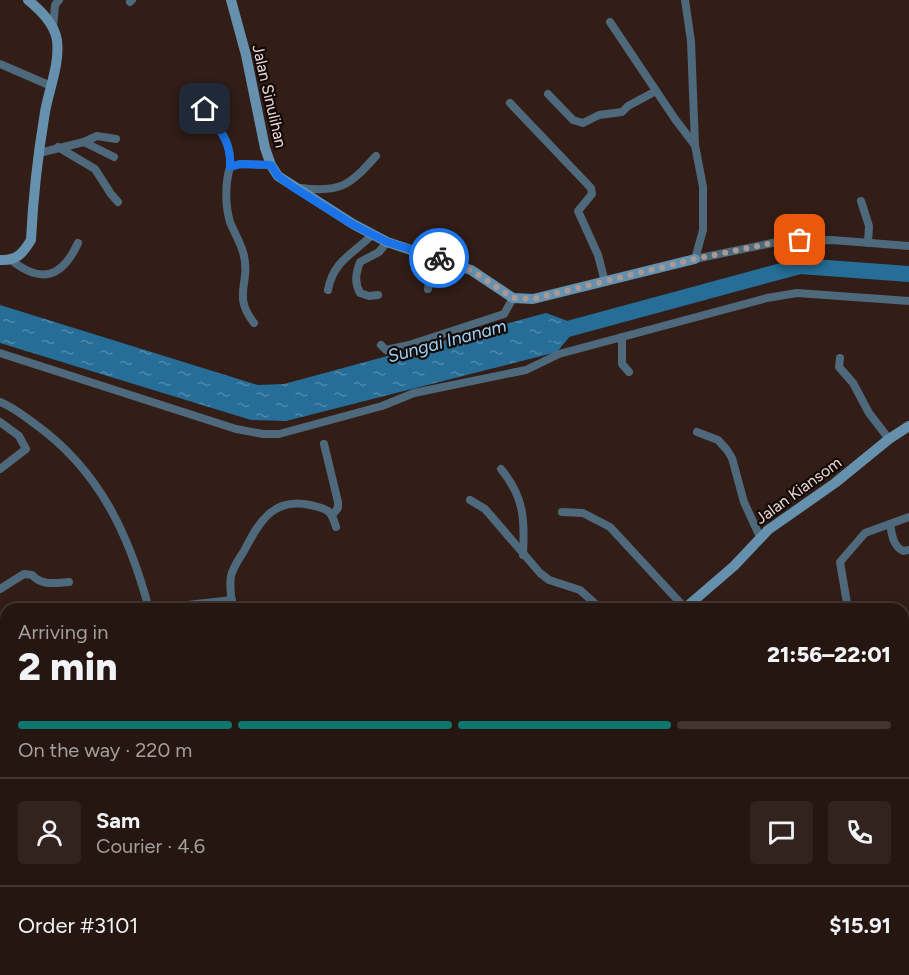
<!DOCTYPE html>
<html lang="en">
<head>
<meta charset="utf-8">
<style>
  body { margin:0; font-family:Figtree,sans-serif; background:#32231f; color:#f1f3f6; height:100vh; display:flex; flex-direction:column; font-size:22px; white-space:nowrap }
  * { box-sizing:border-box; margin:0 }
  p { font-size:20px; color:#a49f9f }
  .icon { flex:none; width:33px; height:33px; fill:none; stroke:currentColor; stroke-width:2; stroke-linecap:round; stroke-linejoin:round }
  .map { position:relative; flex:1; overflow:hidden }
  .side { position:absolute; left:0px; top:603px; width:909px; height:372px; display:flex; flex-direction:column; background:#261611; border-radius:18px 18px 0 0; box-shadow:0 3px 15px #0003,0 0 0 2px #423531 }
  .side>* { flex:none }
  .pin { position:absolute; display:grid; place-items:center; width:51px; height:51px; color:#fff; margin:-26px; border-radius:12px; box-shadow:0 3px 9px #0006 }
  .courier { position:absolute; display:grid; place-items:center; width:60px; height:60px; margin:-30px; border:4px solid #1a73e8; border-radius:50%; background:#fff; color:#222; box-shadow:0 2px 8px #0007 }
  .summary em { font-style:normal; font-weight:800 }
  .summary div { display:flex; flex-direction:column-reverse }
  .summary { display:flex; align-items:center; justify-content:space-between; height:102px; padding:0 18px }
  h1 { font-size:39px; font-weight:800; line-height:45px }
  .bar { display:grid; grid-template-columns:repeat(4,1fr); gap:9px 6px; align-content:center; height:72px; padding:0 18px }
  .bar i { height:8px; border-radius:4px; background:#423531 }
  .bar .selected { background:#0f766e }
  .bar p { grid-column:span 4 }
  .line { display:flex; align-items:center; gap:15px; padding:0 18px; border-top:2px solid #423531 }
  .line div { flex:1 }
  .round { display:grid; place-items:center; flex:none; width:63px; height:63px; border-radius:6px; background:#32231f }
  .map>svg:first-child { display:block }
</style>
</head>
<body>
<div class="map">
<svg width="909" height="975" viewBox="0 0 909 975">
  <defs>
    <pattern id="water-ripples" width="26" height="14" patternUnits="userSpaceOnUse" patternTransform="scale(1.5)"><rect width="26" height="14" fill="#266e97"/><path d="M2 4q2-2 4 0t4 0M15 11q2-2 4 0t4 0" fill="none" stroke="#5089a9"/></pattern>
  </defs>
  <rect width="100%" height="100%" fill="#321d17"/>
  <polygon fill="url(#water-ripples)" points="0,305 258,385 284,384 546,313 573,323 575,330 557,352 286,421 251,420 0,343"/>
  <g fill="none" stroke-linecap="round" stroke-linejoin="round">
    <polyline stroke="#266e97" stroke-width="16" points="553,333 800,266 909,274"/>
    <g stroke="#4e697b" stroke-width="8">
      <polyline points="685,0 691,41 695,145 703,187 703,230 695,259 782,241 832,240 909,246"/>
      <polyline points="130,2 132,0"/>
      <polyline points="610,22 675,119 694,144"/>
      <polyline points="53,28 55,5 59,0"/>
      <polyline points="0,64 51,86"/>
      <polyline points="548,94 573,120 583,123 599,115 622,112 628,106 656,91"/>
      <polyline points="510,103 591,188 592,194 578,211 598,255 605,282"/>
      <path d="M205,109c14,20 27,32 25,58"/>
      <polyline points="84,142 97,136 116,139"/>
      <polyline points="58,147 95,169 111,194 118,202"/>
      <polyline points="39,153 84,142 114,157"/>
      <path d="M301,188c40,5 49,-3 75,-32"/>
      <polyline points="861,201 869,226 868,243"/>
      <path d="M11,260c30,24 51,18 67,-17"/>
      <polyline points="428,289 433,256"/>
      <path d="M328,290c5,-29 25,-36 44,-55"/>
      <path d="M378,295l-9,1 -9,-3c-6,-11 -4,-20 0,-31l19,-10 8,-10"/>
      <path d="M254,323c-23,-29 -2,-40 -11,-71 -3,-10 -9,-20 -13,-30 -5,-17 -5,-38 0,-55l10,-3 31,1"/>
      <polyline points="622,337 622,364 629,372"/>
      <polyline points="381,345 386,350 409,345 504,314 513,298"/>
      <polyline points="0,353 236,429 263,434 279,434 382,406 414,393 526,370 559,354 767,298 797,293 909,301"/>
      <polyline points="840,358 839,367 853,383 869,413 889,439"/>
      <path d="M0,402c13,5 24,14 35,22 64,46 94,110 114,185"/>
      <polyline points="0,422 19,436 26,449 0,469"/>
      <polyline points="697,432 718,440 727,450 732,458 744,502 760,537"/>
      <polyline points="324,444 338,502 338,508 333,514"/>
      <path d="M501,469c23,28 24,50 22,86"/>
      <polyline points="470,500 485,509 492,517 540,573 549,580 580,590 601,609"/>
      <polyline points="562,512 583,513 610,527 685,608"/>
      <path d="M890,524c2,11 3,22 13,27l6,-1"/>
      <path d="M0,589l24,-15 8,1c10,11 23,8 37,7"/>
      <polyline points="161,608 232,600"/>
      <path d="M232,609c0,-11 -3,-22 -1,-33 2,-9 8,-17 13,-25 15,-29 29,-54 66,-46 17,4 21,4 26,22"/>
      <polyline points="848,609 840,562 865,533 909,517"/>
      <polyline points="0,645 1,639 6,636"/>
      <polyline points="0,734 6,735"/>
      <polyline points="0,773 6,775"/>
      <polyline points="0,865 6,866"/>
      <polyline points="346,969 355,975"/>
      <polyline points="823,969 826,975"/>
    </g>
    <g stroke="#6591ae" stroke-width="10">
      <polyline points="231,0 246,55 265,148 271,165 278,176 353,224 387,242 471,270 513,298 533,299 695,259"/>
      <path d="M0,260c17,1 23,-7 31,-20 2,-43 7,-86 14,-128 4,-23 15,-48 12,-72 -3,-17 -17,-30 -29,-40"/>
      <polyline points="684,609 734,566 768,530 835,483 889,439 909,426"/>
      <polyline points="0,753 6,755"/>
    </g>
  </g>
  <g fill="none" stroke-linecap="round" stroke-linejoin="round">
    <polyline stroke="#aa9894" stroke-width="6" stroke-dasharray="0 10.8" points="439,258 471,270 513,298 533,299 695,259 782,241 800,240"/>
    <path stroke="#1a73e8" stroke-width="8" d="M205,109c13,19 27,33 25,58l10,-3 31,1 7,11 15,11 59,37 35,18 52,16"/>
  </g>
  <g text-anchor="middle" stroke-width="4.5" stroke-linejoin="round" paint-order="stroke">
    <g font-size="16" fill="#eadbd7" stroke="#130a07">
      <text transform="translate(270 96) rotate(77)" y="6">Jalan Sinulihan</text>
      <text transform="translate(798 490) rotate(-36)" y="6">Jalan Kiansom</text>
    </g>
    <g font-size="18" font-style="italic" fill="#9dd3f7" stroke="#130a07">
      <text transform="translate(447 341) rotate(-15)" y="6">Sungai Inanam</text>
    </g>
  </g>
</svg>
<div class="pin" style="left:800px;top:240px;background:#ea580c"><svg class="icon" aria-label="bag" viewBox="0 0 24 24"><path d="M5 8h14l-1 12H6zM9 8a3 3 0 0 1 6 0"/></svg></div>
<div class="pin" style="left:205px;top:109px;background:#1f2937"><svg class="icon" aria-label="home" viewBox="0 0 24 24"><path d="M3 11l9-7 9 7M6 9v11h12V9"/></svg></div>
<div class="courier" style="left:439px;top:258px"><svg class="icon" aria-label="bike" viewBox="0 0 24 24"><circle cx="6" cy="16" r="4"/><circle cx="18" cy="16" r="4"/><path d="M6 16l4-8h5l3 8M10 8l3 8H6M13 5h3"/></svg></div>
<section class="side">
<div class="summary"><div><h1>2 min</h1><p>Arriving in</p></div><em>21:56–22:01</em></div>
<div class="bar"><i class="selected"></i><i class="selected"></i><i class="selected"></i><i></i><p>On the way · 220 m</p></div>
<div class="line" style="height:108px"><a class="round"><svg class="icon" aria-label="person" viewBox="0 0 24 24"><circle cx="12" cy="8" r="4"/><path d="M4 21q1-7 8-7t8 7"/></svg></a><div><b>Sam</b><p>Courier · 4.6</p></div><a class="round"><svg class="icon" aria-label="chat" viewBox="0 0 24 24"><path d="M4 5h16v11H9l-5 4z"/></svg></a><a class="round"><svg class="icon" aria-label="phone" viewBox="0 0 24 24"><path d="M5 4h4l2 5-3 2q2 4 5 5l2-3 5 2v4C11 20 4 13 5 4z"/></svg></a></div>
<div class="line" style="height:78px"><div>Order #3101</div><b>$15.91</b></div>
</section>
</div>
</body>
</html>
